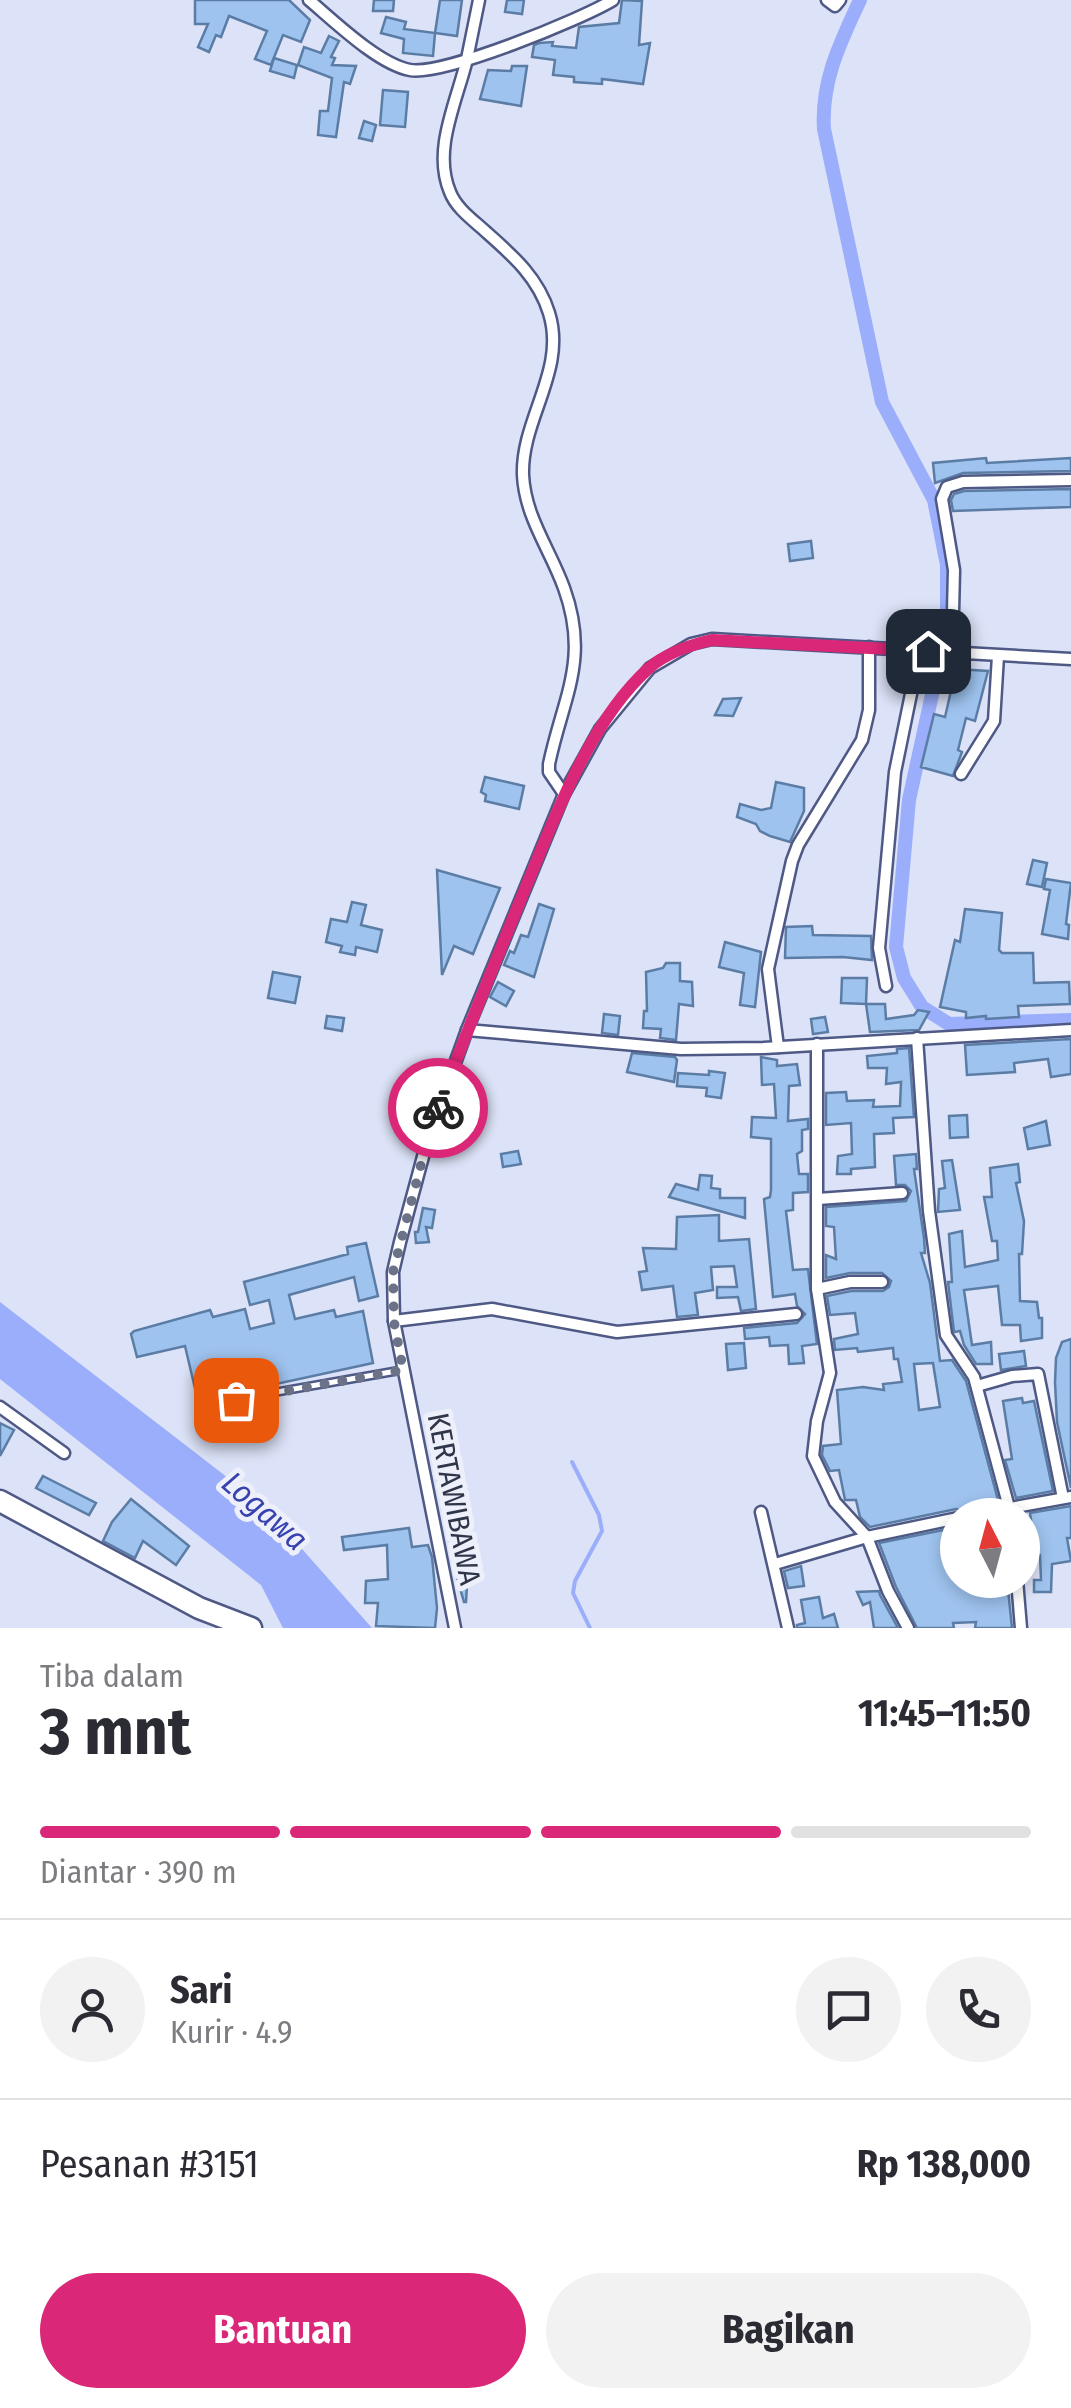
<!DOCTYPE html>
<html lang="id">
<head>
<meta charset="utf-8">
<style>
  body { margin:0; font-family:"Fira Sans Condensed",sans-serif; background:#f2f2f3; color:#2b2b33; height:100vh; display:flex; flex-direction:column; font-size:38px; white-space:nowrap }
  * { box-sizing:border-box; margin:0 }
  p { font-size:32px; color:#7c7c81 }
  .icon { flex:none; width:55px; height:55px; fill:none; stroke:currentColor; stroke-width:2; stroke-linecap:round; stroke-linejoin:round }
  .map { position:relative; height:1628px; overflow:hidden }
  .panel { display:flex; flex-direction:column; background:#fff; flex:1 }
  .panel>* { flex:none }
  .needle { width:65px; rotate:354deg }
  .buttons { position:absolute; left:940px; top:1498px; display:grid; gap:20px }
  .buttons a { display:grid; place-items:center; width:100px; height:100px; border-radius:50%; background:#fff; box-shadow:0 5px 15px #0003; font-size:50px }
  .pin { position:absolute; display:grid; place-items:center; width:85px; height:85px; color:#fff; margin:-42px; border-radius:20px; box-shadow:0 5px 15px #0006 }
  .courier { position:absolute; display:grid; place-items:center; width:100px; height:100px; margin:-50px; border:8px solid #db2777; border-radius:50%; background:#fff; color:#222; box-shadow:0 2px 12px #0007 }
  .head em { font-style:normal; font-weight:700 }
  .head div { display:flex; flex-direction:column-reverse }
  .head { display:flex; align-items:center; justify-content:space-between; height:170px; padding:0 40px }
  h1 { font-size:65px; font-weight:700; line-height:75px }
  .bar { display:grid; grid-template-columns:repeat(4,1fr); gap:15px 10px; align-content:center; height:120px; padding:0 40px }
  .bar i { height:12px; border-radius:8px; background:#e1e1e2 }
  .bar .selected { background:#db2777 }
  .bar p { grid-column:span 4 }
  .line { display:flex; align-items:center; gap:25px; padding:0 40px; border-top:2px solid #e1e1e2 }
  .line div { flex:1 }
  .round { display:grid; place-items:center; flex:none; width:105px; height:105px; border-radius:52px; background:#f2f2f3 }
  .button { display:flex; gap:20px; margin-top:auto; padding:20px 40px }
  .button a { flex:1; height:115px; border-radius:60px; background:#db2777; color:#fff; font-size:40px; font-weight:700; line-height:115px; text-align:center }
  .button a+a { background:#f2f2f3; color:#2b2b33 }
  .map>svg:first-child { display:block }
</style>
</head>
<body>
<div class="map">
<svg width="1071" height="1628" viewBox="0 0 1071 1628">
  <rect width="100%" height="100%" fill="#dce2f7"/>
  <polygon fill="#9baefb" points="0,1302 263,1505 372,1628 283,1628 261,1585 0,1379"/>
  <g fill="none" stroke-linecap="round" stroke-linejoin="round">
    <polyline stroke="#9baefb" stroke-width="4" points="572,1462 599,1515 602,1531 575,1581 573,1593 590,1628"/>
    <path stroke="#9baefb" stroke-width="14" d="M860,0c-20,43 -39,81 -36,129l58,273 52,98 13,65v61l-38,174 -13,147 8,31 18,29 27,17 122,-4"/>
  </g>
  <g fill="#9ec3ee" stroke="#5b7da5" stroke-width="2.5" fill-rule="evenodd">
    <polygon points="195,0 289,0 310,20 301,42 283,35 271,65 255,59 267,31 229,16 221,37 216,35 209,52 198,47 208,24 195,24"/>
    <polygon points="374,0 394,0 393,11 373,11"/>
    <polygon points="440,0 462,0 457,36 435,33"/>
    <polygon points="507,0 524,0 522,14 505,12"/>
    <polygon points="622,0 642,1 639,45 650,43 643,84 602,79 602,84 574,82 574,77 553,75 555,60 532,57 534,45 539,43 553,42 552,46 576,48 579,27 619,23"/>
    <polygon points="386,17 406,22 404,29 435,33 433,56 403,53 404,39 381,33"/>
    <polygon points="329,36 339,41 331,57 335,58 332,65 356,66 350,84 344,82 336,137 318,135 320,111 328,111 332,78 298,65 304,47 321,53"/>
    <polygon points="274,58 297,65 294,78 270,71"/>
    <polygon points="512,66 527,66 521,106 480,99 488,70 511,71"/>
    <polygon points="383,90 408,92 405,127 380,125"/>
    <polygon points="364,121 376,125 372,141 359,138"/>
    <polygon points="986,458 987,463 1071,458 1071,471 963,473 935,483 933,463"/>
    <polygon points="1071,489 1071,507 953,511 951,500 954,494 964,491"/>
    <polygon points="811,541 813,558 790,561 788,544"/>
    <polygon points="901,614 915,615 914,635 899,634"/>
    <polygon points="956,669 988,671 975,721 966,718 958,750 962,752 953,776 921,767 934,714 945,717"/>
    <polygon points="741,698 733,716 715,715 723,699"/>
    <polygon points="485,777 524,786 519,809 485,801 486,795 481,792"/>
    <polygon points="776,782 804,788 804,811 790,842 770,836 760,831 756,824 737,817 740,804 761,810 771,808"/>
    <polygon points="1033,860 1047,863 1042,887 1027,884"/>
    <polygon points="437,870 500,888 473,954 454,946 442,975"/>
    <polygon points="1046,879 1071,883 1066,924 1069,925 1068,939 1042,934 1050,890 1044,889"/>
    <polygon points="352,902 366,905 361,925 382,930 377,952 356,947 355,955 340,952 342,946 326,942 331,919 347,922"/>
    <polygon points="539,904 554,909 534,977 504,965 510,951 514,953 521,935 528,937"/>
    <polygon points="965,909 1002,913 999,950 1002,953 1033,953 1034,983 1069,982 1070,1004 1018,1006 1019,1017 986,1019 986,1016 966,1018 966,1012 940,1007 955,940 960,942"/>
    <polygon points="812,926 813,935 871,936 872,960 843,957 785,958 786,927"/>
    <polygon points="725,942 761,952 755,1007 740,1005 744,973 719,967"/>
    <polygon points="666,963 680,963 680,981 692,982 693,1006 679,1004 676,1040 660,1038 661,1029 643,1028 644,1011 647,1011 646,972 663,968"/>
    <polygon points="273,972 300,977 295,1003 268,998"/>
    <polygon points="842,978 867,978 866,1004 841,1003"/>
    <polygon points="498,982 514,991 506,1006 490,997"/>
    <polygon points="866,1004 885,1004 886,1019 914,1015 918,1010 929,1012 919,1030 870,1032"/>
    <polygon points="604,1014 620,1016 618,1035 602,1033"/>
    <polygon points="327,1016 344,1018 342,1031 325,1028"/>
    <polygon points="825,1017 828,1032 813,1034 811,1019"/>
    <polygon points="1071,1039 1071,1074 1051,1077 1048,1059 1014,1063 1015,1072 967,1075 965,1045"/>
    <polygon points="909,1048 914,1117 893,1118 894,1133 874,1134 875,1167 851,1169 851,1174 837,1174 838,1156 852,1154 851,1123 826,1125 826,1093 846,1092 847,1101 874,1100 873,1107 900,1106 901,1082 886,1084 887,1068 868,1068 867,1056 897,1053 897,1049"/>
    <polygon points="632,1053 675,1057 677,1060 674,1082 627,1072"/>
    <polygon points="761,1057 777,1060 777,1066 797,1064 800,1085 789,1086 788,1121 808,1119 808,1129 802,1130 802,1151 797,1154 799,1174 808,1174 808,1192 793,1193 793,1210 786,1211 793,1270 808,1269 817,1344 802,1346 804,1363 789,1364 788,1345 770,1346 769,1337 745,1339 744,1328 797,1323 805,1314 797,1306 795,1294 773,1297 764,1199 770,1197 771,1190 771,1139 751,1137 752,1117 776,1118 774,1084 762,1085"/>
    <polygon points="709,1071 725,1073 721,1098 706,1096 707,1088 677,1086 678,1073 709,1075"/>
    <polygon points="967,1115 968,1137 950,1138 949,1116"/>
    <polygon points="1046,1121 1050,1145 1028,1149 1024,1128"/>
    <polygon points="518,1151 521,1164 503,1167 501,1154"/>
    <path d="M916,1154l1,15h-3l10,69 1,15h-4l9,30 10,78 12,-1 14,21 32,119 -29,7 -6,4 -7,-2 -86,18 -10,-10 -4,-17h-11l-6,-30 -9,1 -8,-16 1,-9 18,-2 -4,-54 26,-3 21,3 -1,-6 19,-2 -4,-23h-4l-1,-11 -35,4 -1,-4 -22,2 -1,-11 24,-5 -3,-21 -25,2 -3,-19 24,-5h32l6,-4 2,-6 -9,-8h-32l-24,5v-23l10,4 -2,-32 -8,-1v-19l80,-6 5,-10 -6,-6h-9l-2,-29zM933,1363l7,44 -21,3 -5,-46z"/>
    <polygon points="952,1160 960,1210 938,1212 939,1189 945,1188 942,1161"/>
    <polygon points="1018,1164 1020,1182 1016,1183 1024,1221 1022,1254 1019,1254 1020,1301 1037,1302 1039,1318 1042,1318 1042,1338 1021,1341 1020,1325 1002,1325 998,1286 964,1290 972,1345 991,1342 992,1364 976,1364 964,1345 960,1331 954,1332 948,1282 952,1282 949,1234 962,1231 965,1267 998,1260 997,1241 992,1241 984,1197 992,1197 990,1168"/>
    <polygon points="700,1175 712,1176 711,1188 720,1189 720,1198 745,1198 745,1218 669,1197 676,1184 698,1190"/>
    <polygon points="423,1208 435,1210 432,1228 426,1227 429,1242 416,1243 415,1232 418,1232"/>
    <polygon points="719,1215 719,1241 749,1239 756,1309 741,1311 738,1297 717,1298 717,1287 737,1287 734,1266 711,1267 713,1290 695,1293 698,1315 677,1317 673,1286 642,1290 639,1272 647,1271 643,1248 676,1249 677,1217"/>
    <polygon points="366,1243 378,1296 359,1301 354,1277 289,1295 295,1319 334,1310 336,1317 363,1311 373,1363 198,1401 185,1346 137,1357 131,1334 134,1331 210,1310 213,1317 245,1309 250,1329 274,1323 269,1300 250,1305 244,1282 348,1254 347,1247"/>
    <polygon points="1071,1339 1071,1488 1057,1422 1055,1382 1056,1358 1062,1342"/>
    <polygon points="744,1343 746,1368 728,1370 726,1344"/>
    <polygon points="1024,1351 1026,1366 1001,1370 999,1354"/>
    <polygon points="1022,1398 1023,1403 1034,1401 1053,1491 1016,1498 1005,1460 1012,1459 1003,1401"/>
    <polygon points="261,1411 263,1425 247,1427 244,1414"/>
    <polygon points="0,1423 14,1430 0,1456"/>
    <polygon points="43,1476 96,1503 89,1515 36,1488"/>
    <polygon points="131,1499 189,1546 176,1565 143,1541 135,1558 103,1541 112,1522"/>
    <polygon points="1071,1506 1071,1538 1067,1538 1071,1561 1052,1564 1051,1592 1034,1592 1034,1580 1041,1580 1040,1555 1037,1555 1036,1536 1026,1537 1023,1521 1031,1520 1030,1513"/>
    <polygon points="958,1527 958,1580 1007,1580 1012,1628 975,1628 976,1622 953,1623 954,1628 917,1628 896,1587 879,1543"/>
    <polygon points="409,1528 412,1547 428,1545 432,1557 437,1608 435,1628 376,1626 378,1603 365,1603 366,1581 388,1579 387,1545 344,1550 342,1537"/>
    <polygon points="801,1566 804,1586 788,1588 784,1571"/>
    <polygon points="468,1569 466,1602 464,1602 455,1571"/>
    <polygon points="879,1591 880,1595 898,1628 874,1628 870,1602 863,1605 857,1592"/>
    <polygon points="819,1597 823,1618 834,1614 838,1628 797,1628 797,1625 805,1623 801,1600"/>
  </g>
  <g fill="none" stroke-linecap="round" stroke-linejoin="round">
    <g stroke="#4e5985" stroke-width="10">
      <polyline id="lane" points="203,1405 402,1370"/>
    </g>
    <g stroke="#4e5985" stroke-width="15">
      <g id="street">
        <path d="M309,0c25,21 69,64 101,70 33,6 172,-51 203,-70"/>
        <path d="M479,0c-4,20 -8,40 -12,59 -10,42 -35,91 -17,133 6,16 23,28 35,39 27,24 53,46 64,82 18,57 -28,106 -26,162 2,42 27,74 41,113 26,72 -1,109 -15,176v8l15,22"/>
        <polyline points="827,0 835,6 840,0"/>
        <polyline points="952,654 954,570 942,499 947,487 963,482 1071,480"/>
        <polyline points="961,774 994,721 998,656"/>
        <polyline points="886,986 879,948 895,772 920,650"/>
        <polyline points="467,1030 681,1049 764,1048 1071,1030"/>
        <polyline points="917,1038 929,1211 946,1335 974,1377 1011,1515"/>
        <polyline points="817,1044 817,1289 830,1373 817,1421 813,1456 835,1502 867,1537 888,1591 908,1628"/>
        <polyline points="778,1047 768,969 792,861 798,845 862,740 869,710 869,647"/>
        <polyline points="818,1199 902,1193"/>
        <polyline points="817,1289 850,1282 882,1282"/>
        <polyline points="394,1321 492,1309 617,1332 796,1314"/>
        <polyline points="977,1386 1012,1376 1038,1374 1063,1498"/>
        <polyline points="0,1407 64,1453"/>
        <polyline points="761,1512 788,1628"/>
        <polyline points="971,1515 1071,1497"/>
        <polyline points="775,1564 867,1537 958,1518"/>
        <polyline points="1017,1580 1021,1628"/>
        <polyline points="455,1628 394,1321 393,1272 400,1242 428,1138 467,1030 564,794 600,729 650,668 691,644 712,639 1071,659"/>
      </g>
    </g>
    <g stroke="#4e5985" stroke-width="25">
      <polyline id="highway" points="0,1501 199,1608 251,1628"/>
    </g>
    <use href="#lane" stroke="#fff" stroke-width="5"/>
    <use href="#street" stroke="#fff" stroke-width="10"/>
    <use href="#highway" stroke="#fff" stroke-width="20"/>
  </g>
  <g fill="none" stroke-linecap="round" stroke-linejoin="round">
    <polyline stroke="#6c7287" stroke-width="10" stroke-dasharray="0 18" points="236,1400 403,1370 394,1322 393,1272 428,1138 438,1108"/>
    <path stroke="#db2777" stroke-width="12" d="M438,1108c27,-72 56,-143 85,-214 31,-74 65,-171 126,-226 17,-15 41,-23 63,-28l216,11"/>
  </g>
  <g text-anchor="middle" stroke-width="10" stroke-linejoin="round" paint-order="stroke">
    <g font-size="30" fill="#30364a" stroke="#edf0fb">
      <text transform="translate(454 1499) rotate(79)" y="10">KERTAWIBAWA</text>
    </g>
    <g font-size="32" font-style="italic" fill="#3842af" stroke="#edf0fb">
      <text transform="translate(265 1511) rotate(41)" y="11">Logawa</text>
    </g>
  </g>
</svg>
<div class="buttons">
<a><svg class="needle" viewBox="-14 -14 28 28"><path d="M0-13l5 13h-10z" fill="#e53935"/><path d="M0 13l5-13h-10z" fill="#7c7c81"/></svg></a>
</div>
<div class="pin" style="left:236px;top:1400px;background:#ea580c"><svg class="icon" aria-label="bag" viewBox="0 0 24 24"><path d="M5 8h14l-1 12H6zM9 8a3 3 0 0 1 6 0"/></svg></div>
<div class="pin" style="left:928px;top:651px;background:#1f2937"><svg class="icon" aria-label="home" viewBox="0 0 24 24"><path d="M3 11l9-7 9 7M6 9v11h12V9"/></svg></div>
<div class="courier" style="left:438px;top:1108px"><svg class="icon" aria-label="bike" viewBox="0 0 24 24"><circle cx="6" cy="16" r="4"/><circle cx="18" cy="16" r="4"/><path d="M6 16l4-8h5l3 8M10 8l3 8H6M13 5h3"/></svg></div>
</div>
<section class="panel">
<div class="head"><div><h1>3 mnt</h1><p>Tiba dalam</p></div><em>11:45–11:50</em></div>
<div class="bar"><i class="selected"></i><i class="selected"></i><i class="selected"></i><i></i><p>Diantar · 390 m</p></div>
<div class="line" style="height:180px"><a class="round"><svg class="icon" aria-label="person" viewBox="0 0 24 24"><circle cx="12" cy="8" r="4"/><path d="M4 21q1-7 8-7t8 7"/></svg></a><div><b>Sari</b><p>Kurir · 4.9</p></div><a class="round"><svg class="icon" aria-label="chat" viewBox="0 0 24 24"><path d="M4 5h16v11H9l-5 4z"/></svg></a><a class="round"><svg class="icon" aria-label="phone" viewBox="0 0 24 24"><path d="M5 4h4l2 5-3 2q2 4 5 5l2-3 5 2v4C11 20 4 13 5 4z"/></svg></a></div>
<div class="line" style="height:130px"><div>Pesanan #3151</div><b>Rp 138,000</b></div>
<div class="button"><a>Bantuan</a><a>Bagikan</a></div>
</section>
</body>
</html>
